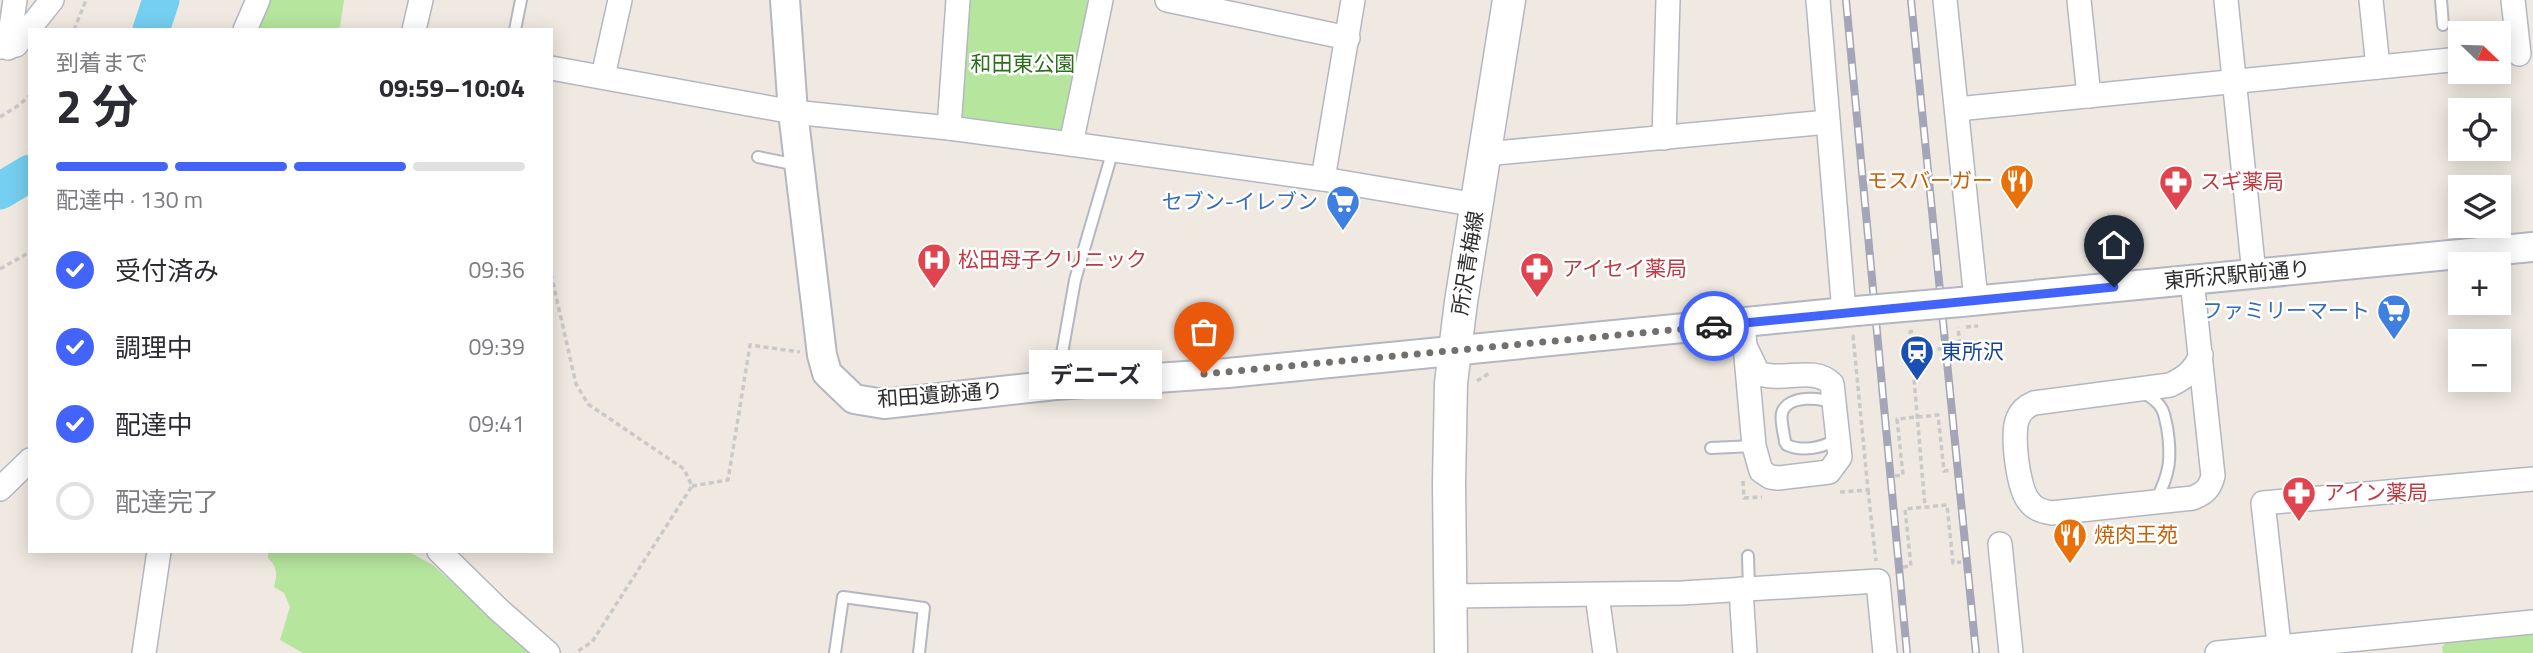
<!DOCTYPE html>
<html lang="ja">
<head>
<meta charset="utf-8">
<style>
  body { margin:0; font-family:"Titillium Web","Noto Sans JP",sans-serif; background:#f7f7f7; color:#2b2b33; height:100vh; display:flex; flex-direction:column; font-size:26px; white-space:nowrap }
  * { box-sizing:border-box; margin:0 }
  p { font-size:23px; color:#7c7c81 }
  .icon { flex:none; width:38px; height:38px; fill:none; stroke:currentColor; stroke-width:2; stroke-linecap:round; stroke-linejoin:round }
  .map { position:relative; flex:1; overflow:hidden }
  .drawer { position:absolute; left:28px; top:28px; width:525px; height:525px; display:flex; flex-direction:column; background:#fff; border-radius:0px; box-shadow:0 4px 18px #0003 }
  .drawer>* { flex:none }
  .needle { width:46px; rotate:113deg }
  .buttons { position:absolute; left:2448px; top:21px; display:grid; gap:14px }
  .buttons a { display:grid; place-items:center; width:63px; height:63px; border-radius:0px; background:#fff; box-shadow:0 4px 18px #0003; font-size:35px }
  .pin { position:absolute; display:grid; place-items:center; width:60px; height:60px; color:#fff; margin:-72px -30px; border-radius:50% 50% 50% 0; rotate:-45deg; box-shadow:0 0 7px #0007 }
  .pin .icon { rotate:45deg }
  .courier { position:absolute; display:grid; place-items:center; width:70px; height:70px; margin:-35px; border:5px solid #4264fb; border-radius:50%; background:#fff; color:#222; box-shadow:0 2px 9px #0007 }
  .bubble { position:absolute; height:49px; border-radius:0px; background:#fff; box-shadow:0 4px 18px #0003; font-size:23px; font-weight:700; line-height:49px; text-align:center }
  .summary em { font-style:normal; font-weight:700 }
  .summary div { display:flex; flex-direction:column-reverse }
  .summary { display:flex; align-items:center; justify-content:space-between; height:119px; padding:0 28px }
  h1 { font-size:46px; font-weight:700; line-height:52px }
  .bar { display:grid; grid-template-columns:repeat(4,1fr); gap:10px 7px; align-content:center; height:84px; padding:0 28px }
  .bar i { height:9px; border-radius:5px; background:#e1e1e2 }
  .bar .selected { background:#4264fb }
  .bar p { grid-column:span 4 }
  ol { padding:0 28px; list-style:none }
  li { display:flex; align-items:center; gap:21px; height:77px }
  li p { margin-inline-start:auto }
  li .icon { padding:7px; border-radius:50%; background:#4264fb; color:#fff; stroke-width:4 }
  li:last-child { color:#7c7c81 }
  li i { width:38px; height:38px; border:4px solid #e1e1e2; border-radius:50% }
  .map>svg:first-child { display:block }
</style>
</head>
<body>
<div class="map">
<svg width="2533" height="653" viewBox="0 0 2533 653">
  <rect width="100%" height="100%" fill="#efe9e1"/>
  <g fill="#b6e59e">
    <polygon points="269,0 344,0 340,27 329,30 259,30"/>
    <polygon points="968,0 1098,0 1069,137 957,121"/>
    <path d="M268,551h139l26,14 98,88h-228l-23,-13 10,-33 -6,-14 -10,-6c3,-13 4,-19 -6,-29z"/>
    <polygon points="2533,632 2533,653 2443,653 2442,647 2448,640"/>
  </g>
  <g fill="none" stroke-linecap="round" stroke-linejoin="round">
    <g stroke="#75cff0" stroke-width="37">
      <polyline points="151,30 161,0"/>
      <polyline points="0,191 30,173"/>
    </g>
    <g stroke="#b4b7c1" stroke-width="14">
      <g id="service">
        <polyline points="2441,0 2443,25"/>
        <polyline points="515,30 521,0"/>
        <polyline points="758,157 797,165"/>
        <polyline points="1057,382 1075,280 1113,150"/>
        <path d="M2143,392c6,4 13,8 17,14 5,6 5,14 7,21 5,31 3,47 -12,75"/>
        <path d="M1834,405c-11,-9 -47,-10 -52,8 -2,7 2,20 3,29l2,3c15,7 38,3 50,-7"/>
        <polyline points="1711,448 1754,446"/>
        <polyline points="1748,556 1749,589"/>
        <polyline points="835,653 843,597 924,608 919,653"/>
      </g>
    </g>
    <g stroke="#b4b7c1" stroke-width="26">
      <g id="minor">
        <polyline points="1167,0 1348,38"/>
        <polyline points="1818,0 1844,312"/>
        <polyline points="1945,0 1976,300"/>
        <polyline points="2079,0 2089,96"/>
        <polyline points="2226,0 2254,274"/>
        <polyline points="2371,0 2378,67"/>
        <polyline points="2513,0 2519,54"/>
        <polyline points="245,30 258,0"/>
        <polyline points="414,30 421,0"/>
        <polyline points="0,47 16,45 52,0"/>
        <polyline points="8,48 15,0"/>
        <polyline points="551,68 793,112 949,128 1071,144 1323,179 1477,205"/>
        <polyline points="603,76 620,0"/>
        <polyline points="1957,109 2460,59"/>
        <polyline points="949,128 958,0"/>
        <polyline points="1664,138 1668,0"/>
        <polyline points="1071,144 1101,0"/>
        <polyline points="1485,154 1828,122"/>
        <polyline points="1323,179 1353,0"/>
        <path d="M2192,280l21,196c-3,12 -8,17 -20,22l-141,15c-11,-2 -18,-4 -24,-13 -10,-13 -17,-67 -10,-82 3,-8 9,-12 16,-15l136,-18c15,-7 24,-14 31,-30"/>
        <path d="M1743,323l11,123 7,25 9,6 8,1 51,-6 11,-15 -8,-73c-18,-19 -51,-1 -74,-11l-13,-27"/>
        <polyline points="0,489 30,460"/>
        <polyline points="2000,544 2011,653"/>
        <polyline points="439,551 499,610 548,653"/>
        <polyline points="1741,589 1745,653"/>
        <polyline points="1597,595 1605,653"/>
        <polyline points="1451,596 1682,593 1878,581 1885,653"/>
        <polyline points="144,653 159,551"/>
        <polyline points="2217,653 2533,622"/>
        <polyline points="2280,653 2263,503 2533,479"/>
      </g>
    </g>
    <g stroke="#b4b7c1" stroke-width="32">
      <g id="tertiary">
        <polyline points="785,0 793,112 822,355 827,373 854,399 884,404 1056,385 1228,373 1856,311"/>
        <polyline points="1961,302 2533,247"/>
      </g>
    </g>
    <g stroke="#b4b7c1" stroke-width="35">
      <polyline id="secondary" points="1451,653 1449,483 1451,383 1461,302 1509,0"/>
    </g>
    <g stroke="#c9c9c9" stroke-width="3.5" stroke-dasharray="5 3.5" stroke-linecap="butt">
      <polyline points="74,30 86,0"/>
      <polyline points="0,117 19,105 30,95"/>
      <polyline points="0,269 30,252"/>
      <polyline points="551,274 576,384 588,404 684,469 692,486 592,642 575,653"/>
      <polyline points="1477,381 1491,372"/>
      <polyline points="1895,476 1903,475 1897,419 1938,415 1944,471 1952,470"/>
      <polyline points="1743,481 1744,498 1762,497"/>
      <polyline points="692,486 728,480 750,345 800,352"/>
      <polyline points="1868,490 1876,561"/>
      <polyline points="1840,492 1868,490 1853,336 1851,336"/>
      <polyline points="1903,567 1911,566 1905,509 1947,505 1953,563 1961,562"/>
    </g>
    <use href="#service" stroke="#fff" stroke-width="10"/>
    <use href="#minor" stroke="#fff" stroke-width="23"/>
    <use href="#tertiary" stroke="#fff" stroke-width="28"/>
    <use href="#secondary" stroke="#fff" stroke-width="32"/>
    <g stroke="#a3a6b8" stroke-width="8">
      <g id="rail">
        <polyline points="1846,0 1907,653"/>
        <polyline points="1911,0 1976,653"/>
      </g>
    </g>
    <use href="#rail" stroke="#fff" stroke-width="5" stroke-dasharray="16" stroke-linecap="butt"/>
    <g stroke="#b4b7c1" stroke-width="32" stroke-linecap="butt">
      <polyline id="tertiary-bridge" points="1856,311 1961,302"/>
    </g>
    <g stroke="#c9c9c9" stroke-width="3.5" stroke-dasharray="5 3.5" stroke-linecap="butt">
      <polyline points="1966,327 1978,326"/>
      <polyline points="1913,331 1910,332 1925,507"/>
      <polyline points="1912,351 1960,347 1958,327"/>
    </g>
    <use href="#tertiary-bridge" stroke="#fff" stroke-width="28"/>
  </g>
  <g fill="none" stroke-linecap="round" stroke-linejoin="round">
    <polyline stroke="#726f6d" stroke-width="7" stroke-dasharray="0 12.6" points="1204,374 1714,326"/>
    <polyline stroke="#4264fb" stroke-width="9" points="1714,326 2114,287"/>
  </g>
  <defs>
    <g id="restaurant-pin" transform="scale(1.75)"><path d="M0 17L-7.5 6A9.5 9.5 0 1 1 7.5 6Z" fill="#e8710a" stroke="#fff"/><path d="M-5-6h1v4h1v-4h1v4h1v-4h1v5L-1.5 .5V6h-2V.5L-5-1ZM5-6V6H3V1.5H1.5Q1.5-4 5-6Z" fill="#fff"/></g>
    <g id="pharmacy-pin" transform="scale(1.75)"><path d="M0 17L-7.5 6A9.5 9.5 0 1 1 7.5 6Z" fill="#e0444e" stroke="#fff"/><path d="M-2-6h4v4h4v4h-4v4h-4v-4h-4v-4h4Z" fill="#fff"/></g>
    <g id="supermarket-pin" transform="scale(1.75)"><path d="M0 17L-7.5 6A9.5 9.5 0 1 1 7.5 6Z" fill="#3f7fe0" stroke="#fff"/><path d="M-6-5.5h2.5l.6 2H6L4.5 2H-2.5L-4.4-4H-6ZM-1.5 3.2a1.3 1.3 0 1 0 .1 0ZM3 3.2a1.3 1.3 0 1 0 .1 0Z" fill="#fff"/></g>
    <g id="hospital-pin" transform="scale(1.75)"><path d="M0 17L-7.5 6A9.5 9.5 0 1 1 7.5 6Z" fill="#e0444e" stroke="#fff"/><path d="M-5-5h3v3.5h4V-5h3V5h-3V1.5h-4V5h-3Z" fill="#fff"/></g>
    <g id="station-pin" transform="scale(1.75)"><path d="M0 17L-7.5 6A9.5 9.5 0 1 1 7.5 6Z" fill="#1a4fb4" stroke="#fff"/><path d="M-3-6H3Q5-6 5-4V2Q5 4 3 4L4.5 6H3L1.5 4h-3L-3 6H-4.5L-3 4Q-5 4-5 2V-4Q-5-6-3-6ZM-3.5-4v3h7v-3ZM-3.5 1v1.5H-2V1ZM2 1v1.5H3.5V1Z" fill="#fff"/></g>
  </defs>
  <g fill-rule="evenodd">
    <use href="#restaurant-pin" x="2017" y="181"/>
    <use href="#pharmacy-pin" x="2176" y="182"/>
    <use href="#supermarket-pin" x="1343" y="202"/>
    <use href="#hospital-pin" x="934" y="260"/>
    <use href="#pharmacy-pin" x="1537" y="269"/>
    <use href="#supermarket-pin" x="2394" y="311"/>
    <use href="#station-pin" x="1917" y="352"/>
    <use href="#pharmacy-pin" x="2299" y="493"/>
    <use href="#restaurant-pin" x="2070" y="535"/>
  </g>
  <g text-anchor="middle" stroke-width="5" stroke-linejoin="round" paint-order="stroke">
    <g font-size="21" fill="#2c6e1b" stroke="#fff">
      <text x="1023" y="71">和田東公園</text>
    </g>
    <g font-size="21" fill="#c56008" stroke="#fff" text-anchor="end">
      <text x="1993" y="188">モスバーガー</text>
      <text x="2094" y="542" text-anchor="start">焼肉王苑</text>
    </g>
    <g font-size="21" fill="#be3a42" stroke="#fff" text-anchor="start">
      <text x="2200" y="189">スギ薬局</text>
      <text x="958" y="267">松田母子クリニック</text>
      <text x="1562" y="276">アイセイ薬局</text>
      <text x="2324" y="500">アイン薬局</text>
    </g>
    <g font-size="21" fill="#366cbe" stroke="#fff" text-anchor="end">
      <text x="1318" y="209">セブン-イレブン</text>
      <text x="2370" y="318">ファミリーマート</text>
    </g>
    <g font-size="21" fill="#2e2e2e" stroke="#fff">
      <text transform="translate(1468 263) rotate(-81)" y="7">所沢青梅線</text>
      <text transform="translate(2237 275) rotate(-5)" y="7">東所沢駅前通り</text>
      <text transform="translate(940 395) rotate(-4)" y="7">和田遺跡通り</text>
    </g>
    <g font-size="21" fill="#164399" stroke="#fff" text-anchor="start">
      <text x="1941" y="359">東所沢</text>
    </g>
  </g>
</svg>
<div class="buttons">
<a><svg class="needle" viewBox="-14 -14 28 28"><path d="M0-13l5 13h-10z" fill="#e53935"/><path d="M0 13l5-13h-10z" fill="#7c7c81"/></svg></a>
<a><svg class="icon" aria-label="locate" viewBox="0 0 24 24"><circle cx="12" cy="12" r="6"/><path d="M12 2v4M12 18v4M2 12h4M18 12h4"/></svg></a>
<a><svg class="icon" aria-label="layers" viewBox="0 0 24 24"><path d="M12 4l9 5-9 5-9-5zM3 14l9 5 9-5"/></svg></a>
<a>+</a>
<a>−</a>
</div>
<div class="pin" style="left:1204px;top:374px;background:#ea580c"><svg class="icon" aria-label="bag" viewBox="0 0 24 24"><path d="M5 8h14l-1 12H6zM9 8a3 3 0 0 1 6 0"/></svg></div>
<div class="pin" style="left:2114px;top:287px;background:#1f2937"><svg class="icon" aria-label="home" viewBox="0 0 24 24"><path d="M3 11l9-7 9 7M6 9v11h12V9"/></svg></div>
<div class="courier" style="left:1714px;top:326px"><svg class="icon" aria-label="car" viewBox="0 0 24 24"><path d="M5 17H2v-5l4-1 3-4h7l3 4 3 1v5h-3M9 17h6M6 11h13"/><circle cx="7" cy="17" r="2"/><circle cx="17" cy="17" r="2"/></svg></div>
<div class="bubble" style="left:1029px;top:350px;width:133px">デニーズ</div>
<section class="drawer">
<div class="summary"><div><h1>2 分</h1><p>到着まで</p></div><em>09:59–10:04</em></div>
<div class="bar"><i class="selected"></i><i class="selected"></i><i class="selected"></i><i></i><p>配達中 · 130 m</p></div>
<ol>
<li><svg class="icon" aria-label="check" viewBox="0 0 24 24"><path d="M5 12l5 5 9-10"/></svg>受付済み<p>09:36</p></li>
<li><svg class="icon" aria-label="check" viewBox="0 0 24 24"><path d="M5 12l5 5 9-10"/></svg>調理中<p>09:39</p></li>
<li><svg class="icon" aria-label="check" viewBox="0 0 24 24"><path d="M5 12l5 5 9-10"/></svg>配達中<p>09:41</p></li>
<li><i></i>配達完了</li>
</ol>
</section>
</div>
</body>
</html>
